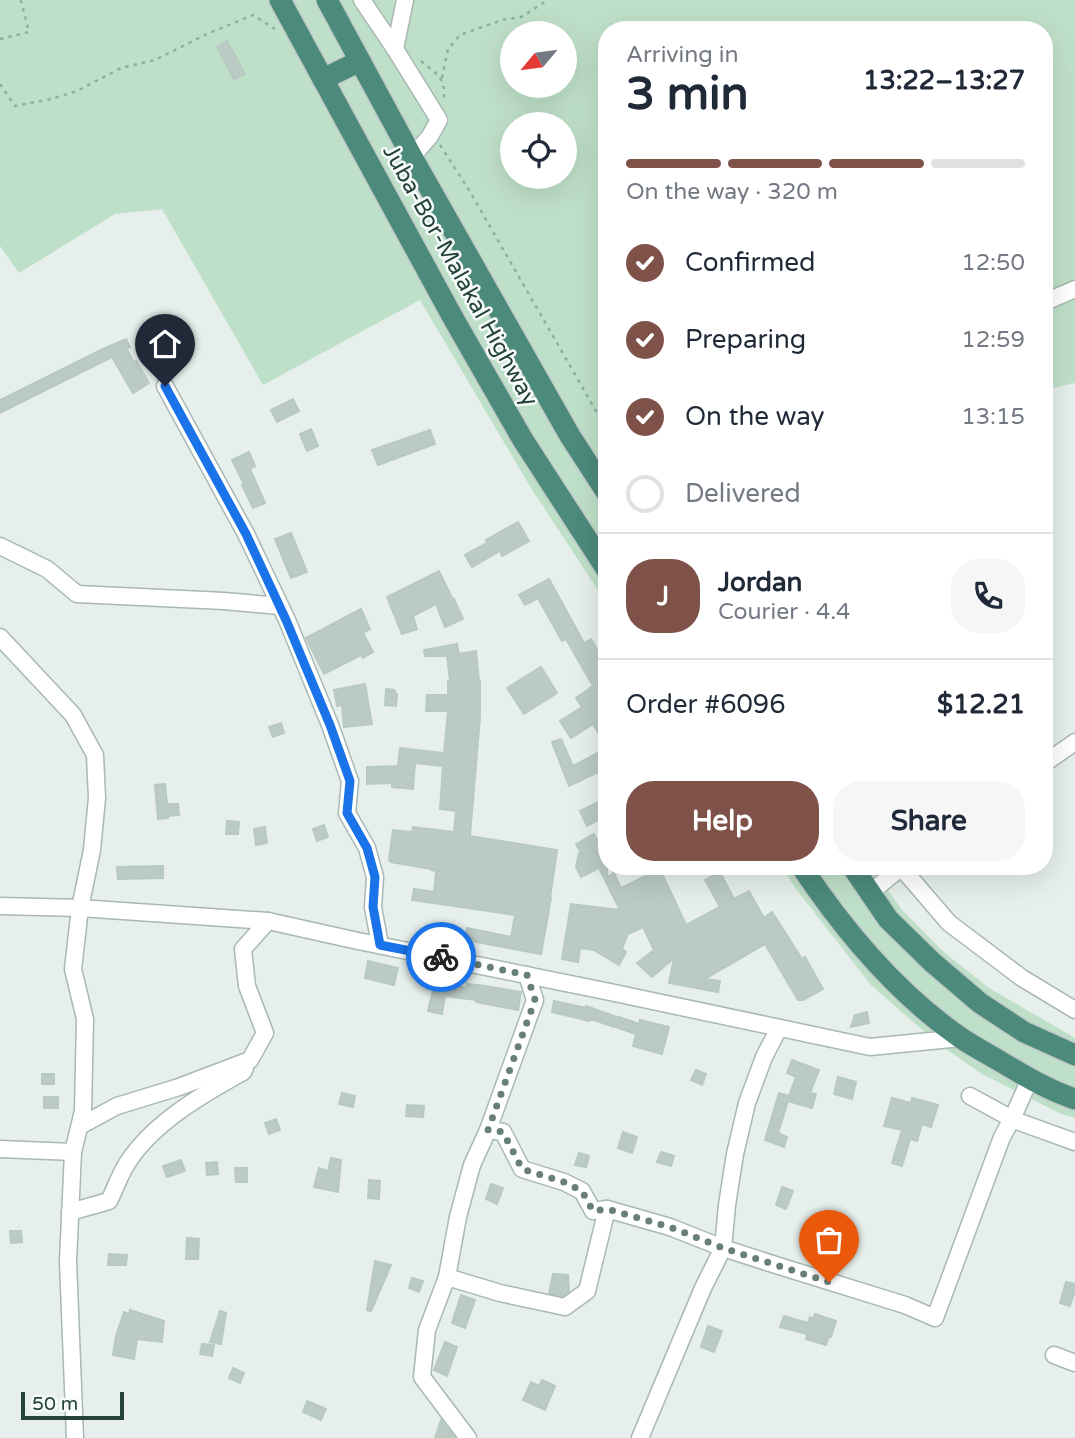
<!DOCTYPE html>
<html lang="en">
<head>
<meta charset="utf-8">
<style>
  body { margin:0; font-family:"Varela Round",sans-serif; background:#f6f6f7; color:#1f2937; height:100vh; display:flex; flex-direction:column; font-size:26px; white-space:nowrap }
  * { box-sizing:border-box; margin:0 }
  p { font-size:23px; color:#747a83 }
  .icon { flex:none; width:38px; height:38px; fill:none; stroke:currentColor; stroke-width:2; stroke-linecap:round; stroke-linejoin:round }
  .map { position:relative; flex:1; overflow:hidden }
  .side { position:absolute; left:598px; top:21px; width:455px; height:854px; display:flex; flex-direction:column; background:#fff; border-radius:28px; box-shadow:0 7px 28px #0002 }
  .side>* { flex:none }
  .needle { width:46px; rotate:241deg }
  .controls { position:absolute; left:500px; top:21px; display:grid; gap:14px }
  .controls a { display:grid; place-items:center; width:77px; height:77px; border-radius:50%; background:#fff; box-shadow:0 7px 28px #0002; font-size:35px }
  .scale { position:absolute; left:21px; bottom:18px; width:103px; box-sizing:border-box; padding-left:7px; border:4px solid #24423a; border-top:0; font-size:19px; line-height:24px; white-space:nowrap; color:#24423a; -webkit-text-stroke:5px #f7fbf9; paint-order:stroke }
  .pin { position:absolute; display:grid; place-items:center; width:60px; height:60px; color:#fff; margin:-72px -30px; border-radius:50% 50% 50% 0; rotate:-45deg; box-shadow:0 0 7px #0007 }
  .pin .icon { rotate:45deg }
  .courier { position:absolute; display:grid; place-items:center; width:70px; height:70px; margin:-35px; border:5px solid #1a73e8; border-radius:50%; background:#fff; color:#222; box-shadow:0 2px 9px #0007 }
  .overview em { font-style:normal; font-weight:800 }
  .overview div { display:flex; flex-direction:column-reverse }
  .overview { display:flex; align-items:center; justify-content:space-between; height:119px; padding:0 28px }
  h1 { font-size:46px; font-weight:800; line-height:52px }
  .bar { display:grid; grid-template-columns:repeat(4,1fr); gap:10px 7px; align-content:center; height:84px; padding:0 28px }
  .bar i { height:9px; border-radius:5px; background:#e0e1e3 }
  .bar .on { background:#7f5249 }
  .bar p { grid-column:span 4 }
  .line { display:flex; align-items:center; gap:18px; padding:0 28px; border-top:2px solid #e0e1e3 }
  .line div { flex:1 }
  .round { display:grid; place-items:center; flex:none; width:74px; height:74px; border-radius:28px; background:#f6f6f7 }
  ol { padding:0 28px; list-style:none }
  li { display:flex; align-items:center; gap:21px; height:77px }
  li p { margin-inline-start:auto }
  li .icon { padding:7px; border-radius:50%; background:#7f5249; color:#fff; stroke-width:4 }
  li:last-child { color:#747a83 }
  li i { width:38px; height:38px; border:4px solid #e0e1e3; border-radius:50% }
  .cta { display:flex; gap:14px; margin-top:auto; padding:14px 28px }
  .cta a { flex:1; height:80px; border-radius:28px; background:#7f5249; color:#fff; font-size:28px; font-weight:800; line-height:80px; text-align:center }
  .cta a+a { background:#f6f6f7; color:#1f2937 }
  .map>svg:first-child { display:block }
</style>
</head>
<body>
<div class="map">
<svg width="1075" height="1438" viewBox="0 0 1075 1438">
  <rect width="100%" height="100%" fill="#e6efeb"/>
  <g fill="#bfe0c8" fill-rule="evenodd">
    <path d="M0,0h1075v383l-30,7v-360h-438v574l-76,-116 -111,-188 -157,85 -101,-176 -47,5 -96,59 -19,-27zM513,33h52v53h-52zM513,124h52v53h-52z"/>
    <polygon points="781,866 871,866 902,910 945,953 989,988 1075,1038 1075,1118 1059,1113 982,1074 936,1042 871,985 796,889"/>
  </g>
  <g fill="#bbcac4" stroke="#b8c9c2" stroke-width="2">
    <polygon points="227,41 245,74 234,80 217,47"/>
    <polygon points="126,339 130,347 127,349 134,363 136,361 149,383 133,393 112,357 0,413 0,400 103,349"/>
    <polygon points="293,399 299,411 277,422 271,410"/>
    <polygon points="311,429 318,446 307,451 300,434"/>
    <polygon points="430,430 435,444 378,465 372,450"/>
    <polygon points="249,452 255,466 250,469 265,503 253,508 242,485 244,484 232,460"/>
    <polygon points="518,522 529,541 502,556 500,551 472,567 465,555 487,543 486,540"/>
    <polygon points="291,533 307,572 291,578 275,539"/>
    <polygon points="439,571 453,600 454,599 463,619 445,627 436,604 413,616 417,629 402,634 387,597"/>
    <polygon points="549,579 584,643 591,639 607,666 607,747 593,724 571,738 560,721 582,707 576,698 593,686 566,639 562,641 538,598 525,605 519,595"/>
    <polygon points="361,609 370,629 363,633 373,652 363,658 361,655 324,674 306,638"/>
    <polygon points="457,644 459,654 476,651 479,681 480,681 480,717 470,836 557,850 550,898 551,898 541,954 465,940 467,928 511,937 515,915 412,900 414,889 434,892 436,871 431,870 431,869 391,862 389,860 393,830 412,832 413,827 454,832 456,811 440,809 443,766 415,763 413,789 392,787 392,783 367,784 367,767 398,766 400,748 444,753 448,711 426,711 427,695 448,695 448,681 450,681 447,656 425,656 424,650"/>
    <polygon points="541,667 557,693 524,714 507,688"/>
    <polygon points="365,684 372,724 344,727 342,705 337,706 334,690"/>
    <polygon points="386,689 394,690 397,695 396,706 385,705"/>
    <polygon points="281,723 284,733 273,737 269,727"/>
    <polygon points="561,739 573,766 607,748 607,768 569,786 552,742"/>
    <polygon points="165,784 167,804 178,804 179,815 168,816 168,818 158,819 155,785"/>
    <polygon points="598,802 606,816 587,826 580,811"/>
    <polygon points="227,821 239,822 238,834 226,834"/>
    <polygon points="324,825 328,837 317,841 313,829"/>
    <polygon points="265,827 267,843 256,845 254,829"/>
    <polygon points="594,834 607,860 607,877 614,873 621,888 660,869 686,925 720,907 705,880 720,872 734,899 749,891 764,918 772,912 802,959 805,957 823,989 803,1000 798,1000 765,944 705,979 720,981 718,992 669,983 674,958 652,977 637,963 654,950 643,927 628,934 622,949 626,952 619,965 594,950 580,948 578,962 562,959 571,904 620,910 599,868 581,877 576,867 579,853 582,854 576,844"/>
    <polygon points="163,866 163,878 118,879 117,867"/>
    <polygon points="368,961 398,968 394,985 365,978"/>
    <polygon points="444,984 467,988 467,984 479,985 521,992 518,1010 476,1002 476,1000 445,996 442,1014 428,1011 434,986 443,988"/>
    <polygon points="554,1001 586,1008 586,1006 617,1017 614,1027 594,1020 590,1020 589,1021 552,1012"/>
    <polygon points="867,1012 869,1023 851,1027 855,1015"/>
    <polygon points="619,1017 639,1024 640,1020 669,1027 662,1054 633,1046 636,1034 616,1027"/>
    <polygon points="792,1060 819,1070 810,1093 816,1094 812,1108 788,1101 778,1133 787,1137 784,1147 765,1140 779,1093 789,1096 796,1077 787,1073"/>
    <polygon points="696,1070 706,1074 702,1085 691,1080"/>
    <rect x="42" y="1074" width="12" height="10"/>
    <polygon points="838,1077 856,1082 852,1099 834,1094"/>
    <polygon points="342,1093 355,1096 353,1107 339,1104"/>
    <rect x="44" y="1097" width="14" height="11"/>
    <polygon points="892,1098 911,1103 912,1098 938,1105 931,1127 922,1124 917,1141 910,1139 902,1166 892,1163 902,1130 884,1126"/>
    <polygon points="407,1105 424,1106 423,1117 406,1116"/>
    <polygon points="276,1119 280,1130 269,1134 265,1123"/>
    <polygon points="623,1132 637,1137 632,1153 618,1148"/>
    <polygon points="661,1152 674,1156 671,1166 657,1162"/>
    <polygon points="579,1153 589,1156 586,1167 575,1165"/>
    <polygon points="331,1158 341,1160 338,1192 314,1187 319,1168 328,1171"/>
    <polygon points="181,1160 185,1171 167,1177 163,1166"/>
    <polygon points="217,1162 218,1174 207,1175 206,1163"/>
    <polygon points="235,1168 247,1168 247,1182 236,1182"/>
    <polygon points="369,1180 380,1181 379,1199 368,1198"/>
    <polygon points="491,1184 503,1188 497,1204 486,1199"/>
    <polygon points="782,1187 793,1191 786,1209 776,1205"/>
    <polygon points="10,1231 21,1231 22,1242 11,1243"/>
    <polygon points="187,1238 199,1239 198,1259 186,1259"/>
    <polygon points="109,1254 127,1255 126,1265 108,1265"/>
    <polygon points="375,1261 391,1265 371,1311 367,1310"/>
    <polygon points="553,1274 568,1275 569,1291 563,1296 549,1293"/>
    <polygon points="412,1278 423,1281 419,1292 409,1288"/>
    <polygon points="1066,1282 1075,1284 1075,1290 1070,1306 1060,1303"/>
    <polygon points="461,1295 475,1300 465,1328 452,1323"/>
    <polygon points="130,1310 164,1321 162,1342 137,1339 134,1359 113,1355 116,1336 124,1312 129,1314"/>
    <polygon points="220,1311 226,1313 221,1344 210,1342"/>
    <polygon points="815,1314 836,1321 831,1337 829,1336 826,1345 806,1339 807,1334 780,1327 784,1316 808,1323 810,1317 813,1319"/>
    <polygon points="708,1326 722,1331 714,1352 701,1347"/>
    <polygon points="445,1342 457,1347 447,1376 434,1370"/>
    <polygon points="202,1344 214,1345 212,1356 200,1354"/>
    <polygon points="233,1368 244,1373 240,1383 229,1378"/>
    <polygon points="542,1380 555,1386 545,1410 523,1400 531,1382 539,1386"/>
    <polygon points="307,1401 326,1409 321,1420 303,1412"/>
    <polygon points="441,1420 455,1438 435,1438"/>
  </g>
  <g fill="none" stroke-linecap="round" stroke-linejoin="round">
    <g stroke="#a8b8b2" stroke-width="19">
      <g id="minor">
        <polyline points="362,0 395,49 439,120 430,136 412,157"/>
        <polyline points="395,49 405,0"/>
        <polyline points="1045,302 1075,289"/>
        <polyline points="165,386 246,534 287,620 330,725 350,781 347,813 367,848 375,877 373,907 380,945"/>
        <polyline points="0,546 47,569 77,594 224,601 280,606"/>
        <polyline points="0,637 73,715 95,755 97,798 92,850 80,908 73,969 85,1019 83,1111 73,1152 0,1149"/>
        <polyline points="1045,763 1075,742"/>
        <polyline points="900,866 949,923 1022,978 1075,1010"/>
        <polyline points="870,893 903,866"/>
        <polyline points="0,906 80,908 268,921 358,941 610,992 870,1047 961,1038"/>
        <polyline points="970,1096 1014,1120 1075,1142"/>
        <polyline points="80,1126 117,1106 179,1087 250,1060 265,1033 247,986 243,949 268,921"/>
        <polyline points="73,1152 68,1261 75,1438"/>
        <polyline points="607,1209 670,1227 723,1248 779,1266 905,1305 935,1318 1002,1137 1012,1119 1030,1079"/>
        <path d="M70,1212l39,-11c6,-12 11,-27 19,-39 25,-39 75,-68 115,-90l2,-4"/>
        <polyline points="447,1277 458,1217 472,1165 488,1130"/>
        <polyline points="1054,1355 1075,1363"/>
        <polyline points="468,1438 422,1377 427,1330 447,1277 500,1293 565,1307 587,1291 607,1209 593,1211 582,1191 564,1182 522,1169 503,1132 488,1130 535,1000 527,975"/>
        <polyline points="640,1438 703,1288 723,1248 727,1205 735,1154 747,1103 764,1057 779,1028"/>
      </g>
    </g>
    <g stroke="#c2cac8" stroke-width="24">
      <g id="trunk">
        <polyline points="280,0 452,316 523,440 607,570"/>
        <polyline points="327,0 412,157 570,436 607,493"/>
        <polyline points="323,79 360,61"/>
        <path d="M801,866c44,66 95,127 160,172 12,8 25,15 37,22 25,15 50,30 77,39"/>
        <polyline points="852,866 888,919 932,962 980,1003 1024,1032 1075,1055"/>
      </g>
    </g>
    <g stroke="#86b3a5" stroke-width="2.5" stroke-dasharray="3.5 5" stroke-linecap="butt">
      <polyline points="0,39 29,32 21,1 23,0"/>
      <path d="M421,61c17,15 24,14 23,39"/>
      <polyline points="442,78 448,49 460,35 502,20 521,17 548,0"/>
      <polyline points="0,84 15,106 51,99 77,91 121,68 155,60 207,34 253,15 275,29"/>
      <polyline points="440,145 469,190 607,430"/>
    </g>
    <use href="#minor" stroke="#fff" stroke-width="16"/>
    <use href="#trunk" stroke="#4c8a7c" stroke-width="21"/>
  </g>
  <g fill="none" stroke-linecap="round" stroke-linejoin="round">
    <polyline stroke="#687f78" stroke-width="7" stroke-dasharray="0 12.6" points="441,957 527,975 535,1000 488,1130 503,1132 522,1169 564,1182 582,1191 593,1211 607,1209 670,1227 723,1248 829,1282"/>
    <polyline stroke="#1a73e8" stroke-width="9" points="165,386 246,534 286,620 330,725 350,781 347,813 367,848 375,877 373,907 380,945 441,957"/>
  </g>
  <g text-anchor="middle" stroke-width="5" stroke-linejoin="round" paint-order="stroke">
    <g font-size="23" fill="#24423a" stroke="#f7fbf9">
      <text transform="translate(461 275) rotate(61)" y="8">Juba-Bor-Malakal Highway</text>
    </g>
  </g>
</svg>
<div class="controls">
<a><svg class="needle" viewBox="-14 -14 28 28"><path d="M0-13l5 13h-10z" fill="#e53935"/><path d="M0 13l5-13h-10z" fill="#747a83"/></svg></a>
<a><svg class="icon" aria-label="locate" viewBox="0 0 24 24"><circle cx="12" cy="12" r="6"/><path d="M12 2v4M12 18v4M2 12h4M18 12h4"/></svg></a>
</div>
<div class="scale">50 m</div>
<div class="pin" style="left:829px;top:1282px;background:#ea580c"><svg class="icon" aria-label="bag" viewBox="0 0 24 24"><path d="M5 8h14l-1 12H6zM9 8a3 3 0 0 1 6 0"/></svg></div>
<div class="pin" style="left:165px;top:386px;background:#1f2937"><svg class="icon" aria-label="home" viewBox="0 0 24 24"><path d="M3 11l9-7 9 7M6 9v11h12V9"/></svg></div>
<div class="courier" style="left:441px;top:957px"><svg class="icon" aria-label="bike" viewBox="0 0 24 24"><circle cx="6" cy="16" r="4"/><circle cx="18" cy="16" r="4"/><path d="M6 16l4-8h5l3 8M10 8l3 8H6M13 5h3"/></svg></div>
<section class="side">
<div class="overview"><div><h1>3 min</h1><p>Arriving in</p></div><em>13:22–13:27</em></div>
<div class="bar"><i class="on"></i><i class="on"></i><i class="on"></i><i></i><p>On the way · 320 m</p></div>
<ol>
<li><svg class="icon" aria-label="check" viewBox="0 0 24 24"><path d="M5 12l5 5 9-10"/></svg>Confirmed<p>12:50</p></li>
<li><svg class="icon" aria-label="check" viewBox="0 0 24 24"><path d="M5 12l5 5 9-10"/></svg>Preparing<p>12:59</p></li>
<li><svg class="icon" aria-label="check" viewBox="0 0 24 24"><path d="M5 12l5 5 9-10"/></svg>On the way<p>13:15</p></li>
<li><i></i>Delivered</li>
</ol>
<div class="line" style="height:126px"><b class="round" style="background:#7f5249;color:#fff">J</b><div><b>Jordan</b><p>Courier · 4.4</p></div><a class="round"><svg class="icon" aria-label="phone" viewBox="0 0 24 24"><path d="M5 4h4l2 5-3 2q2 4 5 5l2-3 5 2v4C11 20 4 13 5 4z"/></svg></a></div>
<div class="line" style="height:91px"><div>Order #6096</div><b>$12.21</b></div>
<div class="cta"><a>Help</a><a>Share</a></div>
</section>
</div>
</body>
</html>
